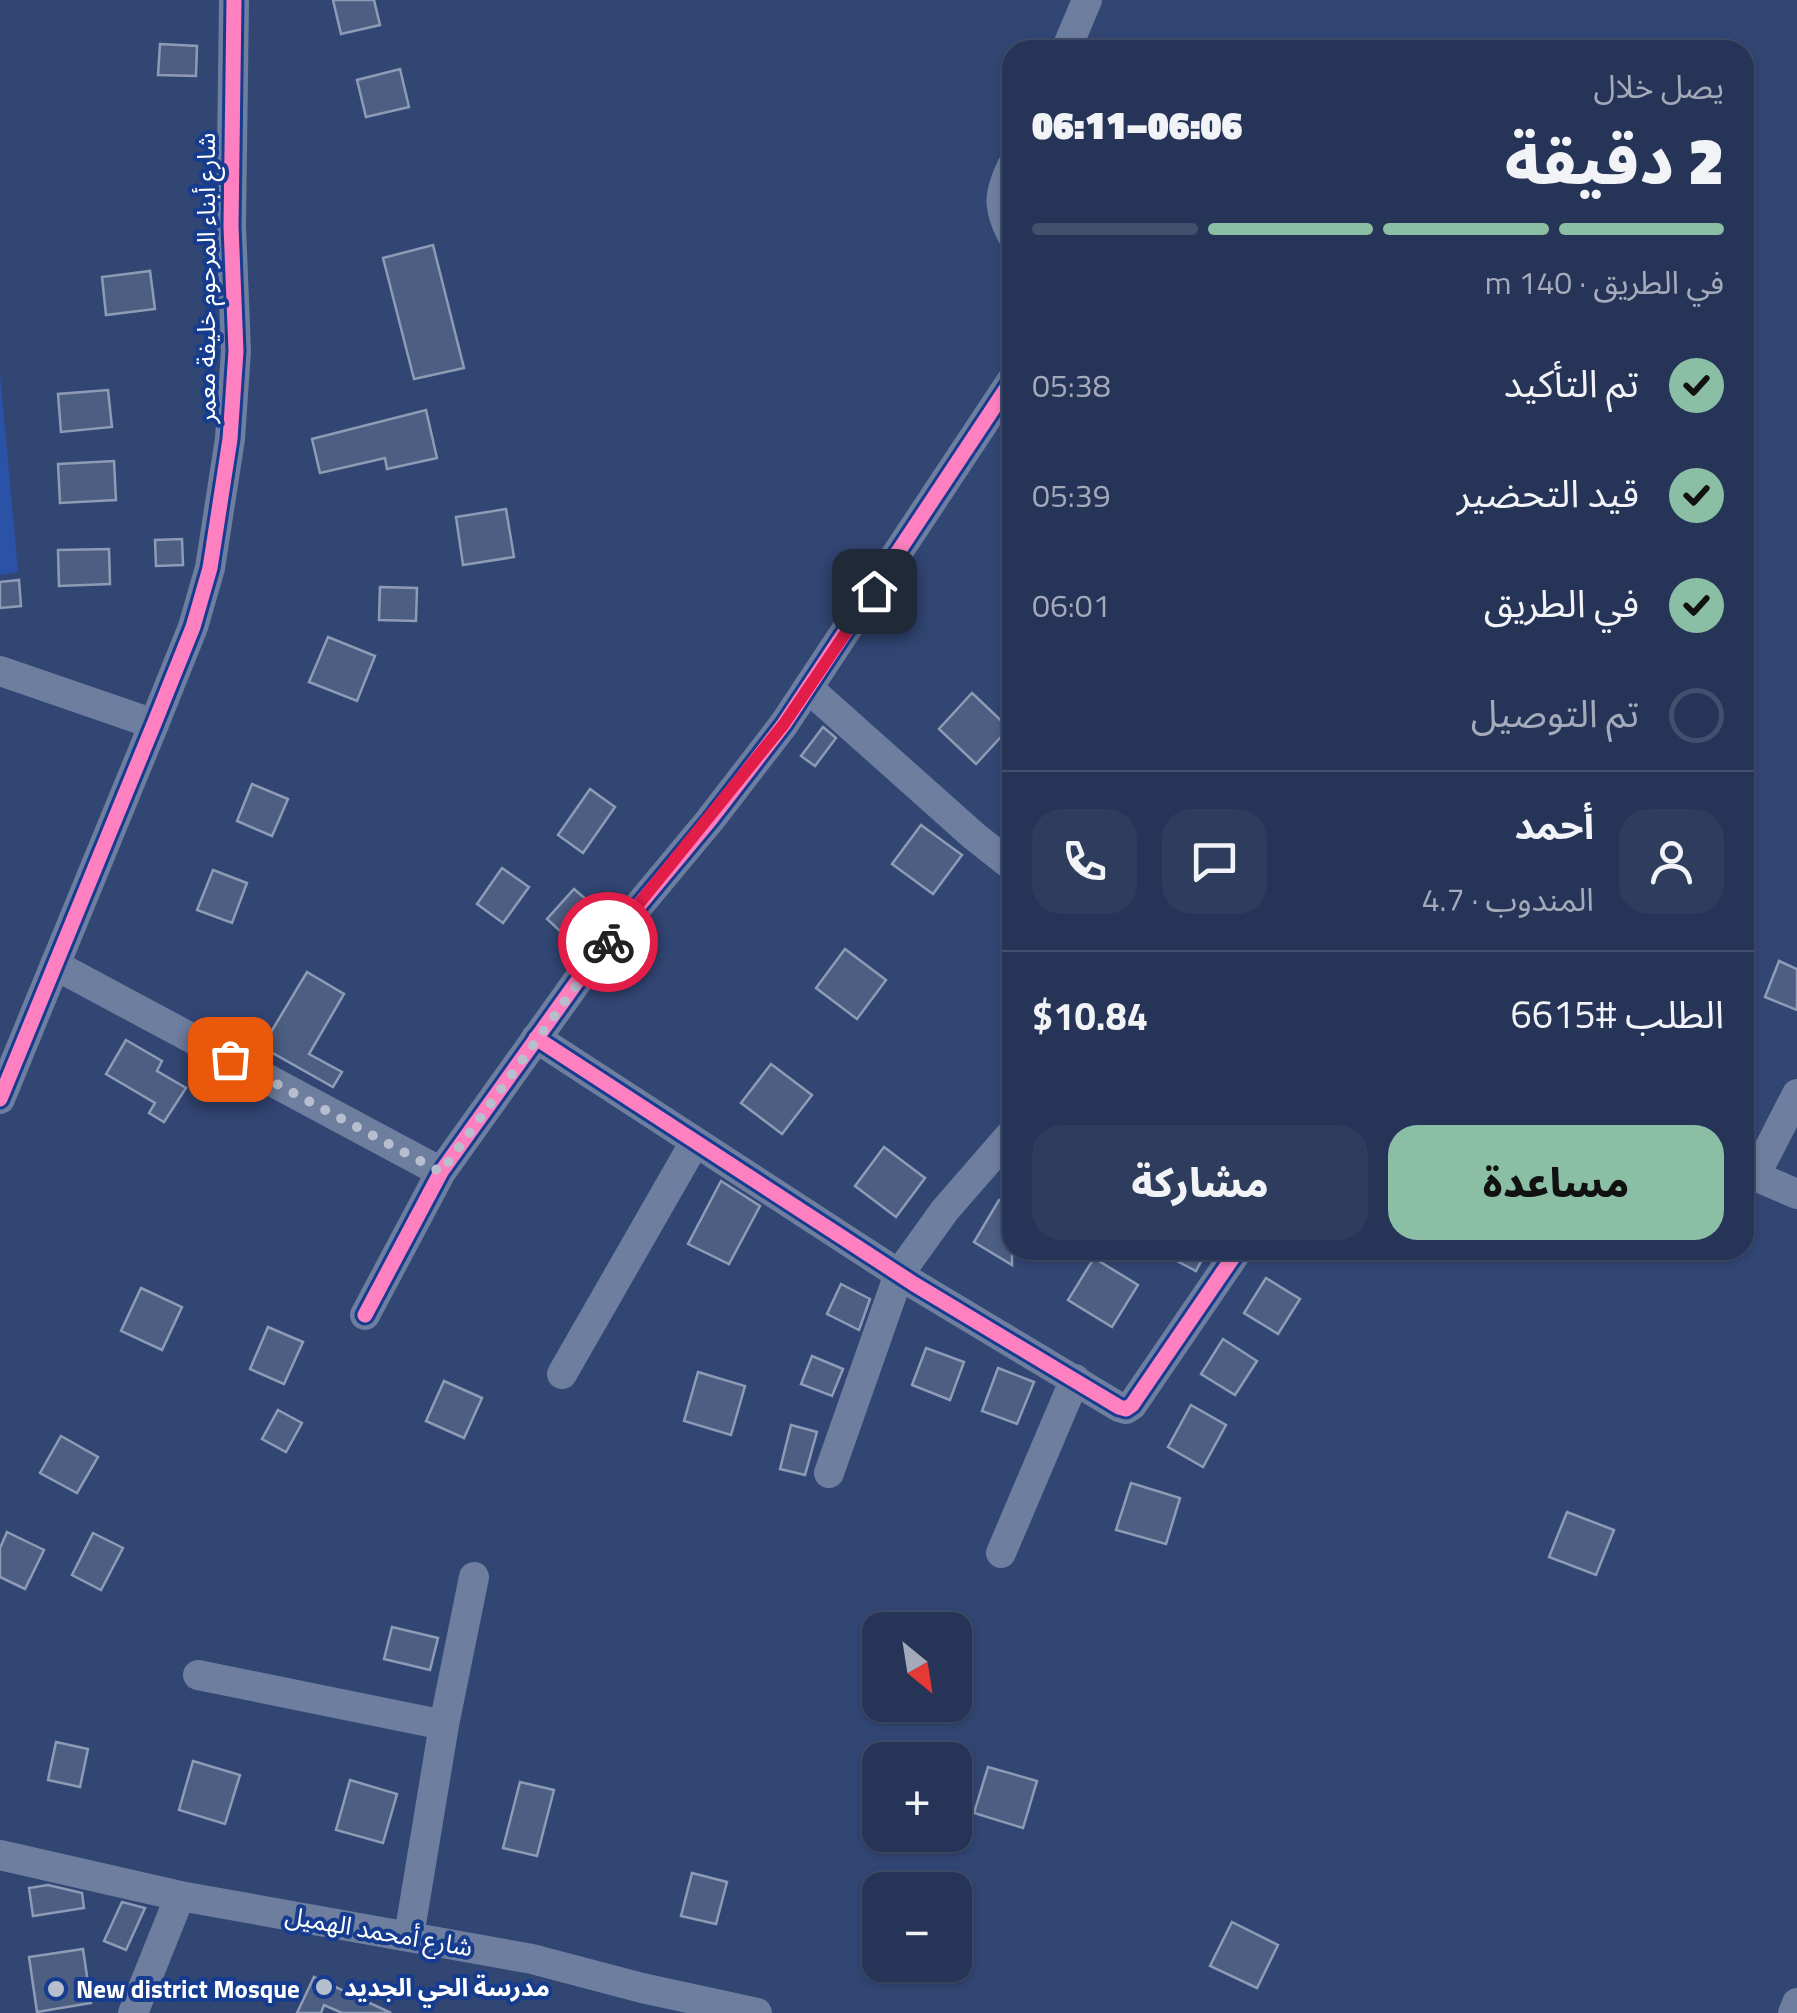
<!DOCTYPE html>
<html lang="ar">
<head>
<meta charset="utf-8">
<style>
  body { margin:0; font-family:"Titillium Web","Noto Sans Arabic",sans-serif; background:#2e3c5d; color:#f1f3f6; direction:rtl; height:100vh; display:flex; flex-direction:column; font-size:38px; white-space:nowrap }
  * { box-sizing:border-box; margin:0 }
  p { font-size:32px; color:#a4aaba }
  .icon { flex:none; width:55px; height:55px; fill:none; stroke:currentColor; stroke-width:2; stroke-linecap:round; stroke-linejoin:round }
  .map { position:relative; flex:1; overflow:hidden; direction:ltr }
  .sheet { position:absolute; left:1002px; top:40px; width:752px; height:1220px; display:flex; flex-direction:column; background:#263457; border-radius:30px; box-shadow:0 2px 8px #0004,0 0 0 2px #424f6d; direction:rtl }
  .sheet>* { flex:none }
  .needle { width:65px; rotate:150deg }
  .tools { position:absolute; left:862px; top:1612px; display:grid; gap:20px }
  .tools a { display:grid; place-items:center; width:110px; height:110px; border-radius:20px; background:#263457; box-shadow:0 2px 8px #0004,0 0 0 2px #424f6d; font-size:50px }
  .pin { position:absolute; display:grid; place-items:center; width:85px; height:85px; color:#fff; margin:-42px; border-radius:20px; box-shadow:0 5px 15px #0006 }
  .courier { position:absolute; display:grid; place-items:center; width:100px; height:100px; margin:-50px; border:8px solid #e11d48; border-radius:50%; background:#fff; color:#222; box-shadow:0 2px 12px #0007 }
  .summary em { font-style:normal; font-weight:800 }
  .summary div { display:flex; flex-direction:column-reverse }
  .summary { display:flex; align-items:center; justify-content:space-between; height:170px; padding:0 30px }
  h1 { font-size:65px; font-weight:800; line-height:75px }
  .bar { display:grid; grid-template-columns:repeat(4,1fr); gap:15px 10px; align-content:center; height:120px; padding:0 30px }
  .bar i { height:12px; border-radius:8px; background:#424f6d }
  .bar .current { background:#8abfa5 }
  .bar p { grid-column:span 4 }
  .line { display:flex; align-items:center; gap:25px; padding:0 30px; border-top:2px solid #424f6d }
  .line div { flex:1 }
  .round { display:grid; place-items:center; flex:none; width:105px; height:105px; border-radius:30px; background:#2e3c5d }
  ol { padding:0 30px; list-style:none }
  li { display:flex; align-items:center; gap:30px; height:110px }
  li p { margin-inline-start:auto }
  li .icon { padding:10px; border-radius:50%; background:#8abfa5; color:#111; stroke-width:4 }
  li:last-child { color:#a4aaba }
  li i { width:55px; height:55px; border:5px solid #424f6d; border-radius:50% }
  .action { display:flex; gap:20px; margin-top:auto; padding:20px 30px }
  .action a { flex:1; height:115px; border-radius:30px; background:#8abfa5; color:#111; font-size:40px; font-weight:800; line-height:115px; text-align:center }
  .action a+a { background:#2e3c5d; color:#f1f3f6 }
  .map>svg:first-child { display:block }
</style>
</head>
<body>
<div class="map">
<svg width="1797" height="2013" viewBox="0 0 1797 2013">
  <rect width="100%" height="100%" fill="#324674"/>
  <polygon fill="#2a52a7" points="0,374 18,572 0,575"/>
  <g fill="#4d5e83" stroke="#8e9bb5" stroke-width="2.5">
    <polygon points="333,0 374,0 380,25 341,34"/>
    <polygon points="160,44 197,46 196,76 158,75"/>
    <polygon points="400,69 409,107 366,117 357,80"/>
    <polygon points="433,245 464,368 414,379 383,258"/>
    <polygon points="150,271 155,309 106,315 102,277"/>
    <polygon points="108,390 112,427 61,432 58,394"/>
    <polygon points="426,410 437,458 387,469 385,458 320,473 312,439"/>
    <polygon points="114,461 116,500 60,503 58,464"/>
    <polygon points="506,509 514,557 463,565 456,517"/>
    <polygon points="182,539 183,565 156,566 155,540"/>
    <polygon points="109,549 110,584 59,586 58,550"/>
    <polygon points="19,580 21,606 0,608 0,582"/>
    <polygon points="380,587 417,588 416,621 379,620"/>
    <polygon points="328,637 375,656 357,701 309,682"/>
    <polygon points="972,693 1009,728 976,764 939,729"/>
    <polygon points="823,727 836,738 815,766 801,756"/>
    <polygon points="252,784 288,799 272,836 237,821"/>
    <polygon points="590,789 615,807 583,853 558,835"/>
    <polygon points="921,825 962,855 933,894 892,864"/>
    <polygon points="502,868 529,887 503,923 477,904"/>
    <polygon points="213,870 247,883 232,923 197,910"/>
    <polygon points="574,889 588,901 560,931 547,919"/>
    <polygon points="845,949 886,980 857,1019 816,988"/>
    <polygon points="1779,961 1797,969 1797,1010 1765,997"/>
    <polygon points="307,972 344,994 309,1054 342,1072 333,1087 239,1034 248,1019 271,1032"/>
    <polygon points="126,1040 162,1061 157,1071 186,1088 164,1122 149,1113 155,1103 106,1074"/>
    <polygon points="771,1064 812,1095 782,1134 741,1103"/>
    <polygon points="884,1147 925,1178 896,1217 855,1186"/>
    <polygon points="721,1181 760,1206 729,1264 688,1244"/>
    <polygon points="999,1200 1012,1208 1012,1265 974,1242"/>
    <polygon points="1156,1250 1207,1250 1196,1271"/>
    <polygon points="1094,1258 1138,1285 1112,1327 1068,1300"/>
    <polygon points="1266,1278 1300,1299 1278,1334 1244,1313"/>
    <polygon points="841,1284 870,1299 859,1330 827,1314"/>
    <polygon points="141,1288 182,1307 162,1350 121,1331"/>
    <polygon points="268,1327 303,1342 284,1384 250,1369"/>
    <polygon points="1223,1339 1257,1361 1235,1395 1201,1374"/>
    <polygon points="926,1348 964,1362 950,1400 912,1385"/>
    <polygon points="812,1356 843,1369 832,1396 801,1384"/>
    <polygon points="998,1368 1034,1382 1017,1424 982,1411"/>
    <polygon points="698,1372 745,1386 731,1435 684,1421"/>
    <polygon points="444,1381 482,1398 464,1438 426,1421"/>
    <polygon points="1191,1405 1226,1425 1203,1467 1168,1447"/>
    <polygon points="278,1410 302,1423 286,1452 262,1439"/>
    <polygon points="791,1425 817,1432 805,1475 780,1469"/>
    <polygon points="61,1436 98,1457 77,1493 40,1473"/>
    <polygon points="1131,1483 1180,1498 1166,1544 1116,1530"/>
    <polygon points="1567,1512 1614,1530 1596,1575 1549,1557"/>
    <polygon points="7,1532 44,1550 25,1589 0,1577 0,1548"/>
    <polygon points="93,1533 123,1548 101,1590 72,1575"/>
    <polygon points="392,1627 438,1638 430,1670 384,1659"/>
    <polygon points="56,1742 88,1749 80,1787 48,1780"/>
    <polygon points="193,1761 240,1775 225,1824 179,1810"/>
    <polygon points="988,1767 1037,1781 1023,1828 974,1813"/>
    <polygon points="350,1780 397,1794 383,1843 336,1830"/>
    <polygon points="520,1782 554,1790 537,1856 503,1848"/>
    <polygon points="692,1873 727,1882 716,1924 681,1916"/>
    <polygon points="48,1885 82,1893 84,1908 33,1916 29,1888"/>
    <polygon points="122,1902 145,1908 126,1950 104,1941"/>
    <polygon points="1232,1922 1278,1945 1257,1988 1210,1966"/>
    <polygon points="83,1949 91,2003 37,2012 29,1957"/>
    <polygon points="314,1977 391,2013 342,2013 324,2005 321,2013 297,2013"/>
  </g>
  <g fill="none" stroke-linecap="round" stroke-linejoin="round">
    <g stroke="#6e7e9f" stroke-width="30">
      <polyline points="1066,50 1087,0"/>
      <path d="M1012,166c-13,29 -15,39 0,69"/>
      <polyline points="0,671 154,724"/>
      <polyline points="808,688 974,836 1012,866"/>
      <polyline points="55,965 441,1172"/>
      <polyline points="536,1038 914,1284 1119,1407 1126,1409 1132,1405 1238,1250"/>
      <polyline points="1797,1094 1755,1176 1797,1194"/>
      <polyline points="0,1099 154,724 193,627 210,568 230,439 236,351 231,226 234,0"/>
      <polyline points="365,1315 441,1172 586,969 710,820 784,724 1012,380"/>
      <polyline points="562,1374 695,1142"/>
      <polyline points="829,1473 899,1274 945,1210 1012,1133"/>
      <polyline points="1001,1553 1075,1379"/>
      <polyline points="198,1675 444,1725"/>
      <polyline points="0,1855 180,1896 532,1959 642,1988 757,2013"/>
      <polyline points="409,1936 444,1725 474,1577"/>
      <polyline points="133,2013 180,1896"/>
      <polyline points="1793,2013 1797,2003"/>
    </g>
    <g stroke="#163c90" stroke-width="21">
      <g id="cycleway">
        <polyline points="536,1038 914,1284 1119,1407 1126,1409 1132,1405 1238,1250"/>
        <polyline points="0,1099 154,724 193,627 210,568 230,439 236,351 231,226 234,0"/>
        <polyline points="365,1315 441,1172 586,969 710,820 784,724 1012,380"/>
      </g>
    </g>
    <use href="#cycleway" stroke="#ff80c0" stroke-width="15"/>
  </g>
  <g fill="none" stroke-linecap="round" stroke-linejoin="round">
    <polyline stroke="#b7bece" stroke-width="10" stroke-dasharray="0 18" points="230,1059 441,1172 608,942"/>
    <polyline stroke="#e11d48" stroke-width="12" points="608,942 784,724 874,591"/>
  </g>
  <g fill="#b7bece" stroke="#163c90" stroke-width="4">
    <circle cx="324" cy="1987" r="10"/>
    <circle cx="56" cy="1989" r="10"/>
  </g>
  <g text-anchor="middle" stroke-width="8" stroke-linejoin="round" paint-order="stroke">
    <g font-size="25" fill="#fff" stroke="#163c90">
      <text transform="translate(206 278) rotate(-90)" y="9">شارع أبناء المرحوم خليفة معمر</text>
      <text transform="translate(379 1931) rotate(10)" y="9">شارع أمحمد الهميل</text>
    </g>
    <g font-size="25" font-weight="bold" fill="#fff" stroke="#163c90" text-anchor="start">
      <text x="344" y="1996">مدرسة الحي الجديد</text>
      <text x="76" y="1998">New district Mosque</text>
    </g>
  </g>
</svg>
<div class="tools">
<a><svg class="needle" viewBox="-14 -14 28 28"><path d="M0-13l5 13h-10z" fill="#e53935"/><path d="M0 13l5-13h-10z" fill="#a4aaba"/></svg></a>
<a>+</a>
<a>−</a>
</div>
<div class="pin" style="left:230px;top:1059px;background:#ea580c"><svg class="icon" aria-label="bag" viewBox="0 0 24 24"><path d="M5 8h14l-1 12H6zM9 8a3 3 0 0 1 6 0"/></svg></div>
<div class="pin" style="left:874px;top:591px;background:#1f2937"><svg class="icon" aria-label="home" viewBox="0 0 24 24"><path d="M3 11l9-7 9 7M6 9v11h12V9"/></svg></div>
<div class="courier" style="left:608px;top:942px"><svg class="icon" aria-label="bike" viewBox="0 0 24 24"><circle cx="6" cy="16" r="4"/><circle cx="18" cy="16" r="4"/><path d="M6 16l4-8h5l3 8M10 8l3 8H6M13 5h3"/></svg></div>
<section class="sheet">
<div class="summary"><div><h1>2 دقيقة</h1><p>يصل خلال</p></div><em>06:06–06:11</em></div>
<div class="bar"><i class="current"></i><i class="current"></i><i class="current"></i><i></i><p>في الطريق · 140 m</p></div>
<ol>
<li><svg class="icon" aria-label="check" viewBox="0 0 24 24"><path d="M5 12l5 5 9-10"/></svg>تم التأكيد<p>05:38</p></li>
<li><svg class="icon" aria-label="check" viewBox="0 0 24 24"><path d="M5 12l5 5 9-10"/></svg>قيد التحضير<p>05:39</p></li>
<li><svg class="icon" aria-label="check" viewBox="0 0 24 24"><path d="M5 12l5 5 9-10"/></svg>في الطريق<p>06:01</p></li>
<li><i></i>تم التوصيل</li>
</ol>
<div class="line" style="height:180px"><a class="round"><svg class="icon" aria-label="person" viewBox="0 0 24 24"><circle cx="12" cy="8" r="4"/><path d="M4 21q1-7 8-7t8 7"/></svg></a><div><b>أحمد</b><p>المندوب · 4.7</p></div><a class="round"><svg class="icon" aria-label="chat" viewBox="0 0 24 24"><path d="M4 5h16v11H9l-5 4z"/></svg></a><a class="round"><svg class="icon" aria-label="phone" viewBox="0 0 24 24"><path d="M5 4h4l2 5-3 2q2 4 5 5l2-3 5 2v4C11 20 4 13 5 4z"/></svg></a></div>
<div class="line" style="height:130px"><div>الطلب #6615</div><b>$10.84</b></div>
<div class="action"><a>مساعدة</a><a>مشاركة</a></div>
</section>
</div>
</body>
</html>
